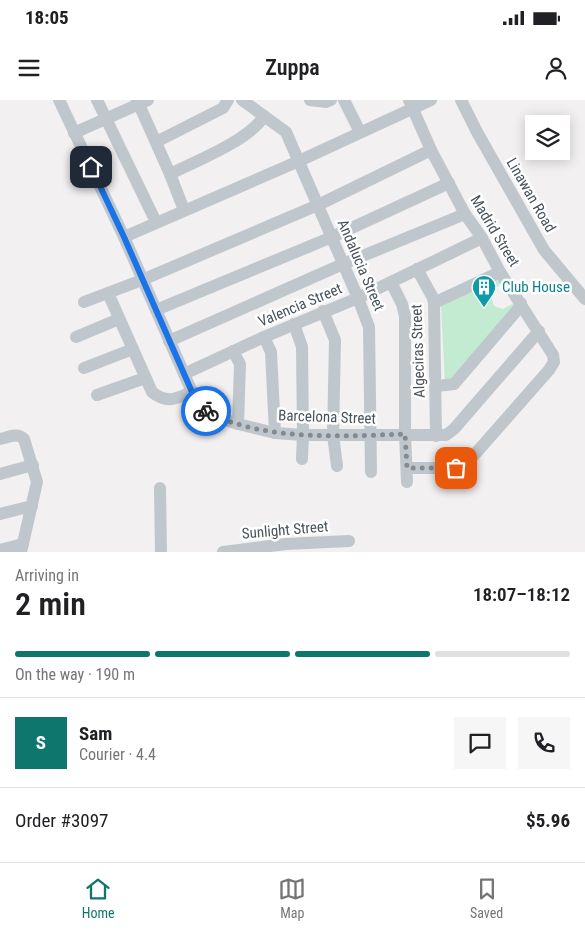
<!DOCTYPE html>
<html lang="en">
<head>
<meta charset="utf-8">
<style>
  body { margin:0; font-family:"Roboto Condensed",sans-serif; background:#f6f6f6; color:#202124; height:100vh; display:flex; flex-direction:column; font-size:19px; white-space:nowrap }
  * { box-sizing:border-box; margin:0 }
  p { font-size:16px; color:#757577 }
  .icon { flex:none; width:28px; height:28px; fill:none; stroke:currentColor; stroke-width:2; stroke-linecap:round; stroke-linejoin:round }
  .map { position:relative; height:452px; overflow:hidden }
  .sheet { display:flex; flex-direction:column; background:#fff; flex:1 }
  .sheet>* { flex:none }
  .fabs { position:absolute; left:525px; top:15px; display:grid; gap:10px }
  .fabs a { display:grid; place-items:center; width:45px; height:45px; border-radius:0px; background:#fff; box-shadow:0 2px 12px #0003; font-size:25px }
  .pin { position:absolute; display:grid; place-items:center; width:42px; height:42px; color:#fff; margin:-21px; border-radius:10px; box-shadow:0 2px 8px #0006 }
  .courier { position:absolute; display:grid; place-items:center; width:50px; height:50px; margin:-25px; border:4px solid #1a73e8; border-radius:50%; background:#fff; color:#222; box-shadow:0 1px 6px #0007 }
  .summary em { font-style:normal; font-weight:600 }
  .summary div { display:flex; flex-direction:column-reverse }
  .summary { display:flex; align-items:center; justify-content:space-between; height:85px; padding:0 15px }
  h1 { font-size:32px; font-weight:600; line-height:38px }
  .bar { display:grid; grid-template-columns:repeat(4,1fr); gap:8px 5px; align-content:center; height:60px; padding:0 15px }
  .bar i { height:6px; border-radius:4px; background:#e0e0e0 }
  .bar .active { background:#0f766e }
  .bar p { grid-column:span 4 }
  .line { display:flex; align-items:center; gap:12px; padding:0 15px; border-top:1px solid #e0e0e0 }
  .line div { flex:1 }
  .round { display:grid; place-items:center; flex:none; width:52px; height:52px; border-radius:0px; background:#f6f6f6 }
  .status { display:flex; justify-content:space-between; align-items:center; height:35px; padding:0 25px; background:#fff; direction:ltr }
  .status svg { height:14px; fill:currentColor }
  header { display:flex; justify-content:space-between; align-items:center; height:65px; padding:0 15px; background:#fff; font-size:22px; font-weight:600 }
  .dock { display:flex; justify-content:space-around; align-items:center; height:70px; border-top:1px solid #e0e0e0; background:#fff; font-size:14px; color:#757577 }
  .dock a { display:grid; justify-items:center; gap:2px }
  .dock .active { color:#0f766e }
  .map>svg:first-child { display:block }
</style>
</head>
<body>
<div class="status"><b>18:05</b><svg viewBox="0 0 49 12"><path d="M0 12V9h3v3zM5 12V6h3v6zM10 12V3h3v9zM15 12V0h3v12zM26 1h20v11H26zM47 4h2v5h-2z"/></svg></div>
<header><svg class="icon" aria-label="menu" viewBox="0 0 24 24"><path d="M4 6h16M4 12h16M4 18h16"/></svg>Zuppa<svg class="icon" aria-label="person" viewBox="0 0 24 24"><circle cx="12" cy="8" r="4"/><path d="M4 21q1-7 8-7t8 7"/></svg></header>
<div class="map">
<svg width="585" height="452" viewBox="0 0 585 452">
  <rect width="100%" height="100%" fill="#f2f0f0"/>
  <polygon fill="#c3ebd2" points="504,173 509,179 495,188 492,199 494,206 503,209 516,202 523,201 445,285 441,204"/>
  <g fill="none" stroke-linecap="round" stroke-linejoin="round">
    <g stroke="#bfc7cd" stroke-width="12">
      <polyline points="59,0 124,137 192,292 200,306 212,315 238,324 275,333 303,335 446,335 454,329 539,231"/>
      <polyline points="97,0 156,122"/>
      <polyline points="137,0 170,74 184,110"/>
      <polyline points="242,0 286,32 358,198 369,227 371,372"/>
      <polyline points="310,0 326,2 331,0"/>
      <polyline points="344,0 360,32"/>
      <polyline points="461,0 477,32 544,150 585,199"/>
      <polyline points="74,33 148,0"/>
      <polyline points="156,42 223,8 228,0"/>
      <path d="M170,74c26,-13 80,-34 94,-58"/>
      <polyline points="124,137 299,61 431,0"/>
      <polyline points="417,169 433,198 434,203 436,336"/>
      <polyline points="391,182 402,204 405,216 405,334 407,382"/>
      <path d="M108,193l44,99c15,12 24,7 40,0"/>
      <polyline points="84,202 142,180 318,105 431,50"/>
      <polyline points="434,203 500,172"/>
      <polyline points="156,210 332,137 449,83"/>
      <polyline points="323,211 335,240 333,335 337,366"/>
      <polyline points="294,224 302,247 303,335 302,359"/>
      <polyline points="76,237 119,219"/>
      <polyline points="264,237 271,252 275,333"/>
      <polyline points="169,241 343,164 465,114"/>
      <polyline points="233,251 240,264 238,324"/>
      <polyline points="84,268 133,249"/>
      <polyline points="184,274 264,237 358,198 482,138"/>
      <polyline points="437,286 454,284 519,208 521,203"/>
      <polyline points="97,295 145,278"/>
      <path d="M0,339c9,-2 17,-7 24,0l13,43 -16,70"/>
      <polyline points="407,368 456,368 468,362 549,270 554,262 553,255 500,172 482,138 465,114 431,50 409,0"/>
      <polyline points="0,374 33,365"/>
      <polyline points="160,388 161,452"/>
      <polyline points="0,414 32,406"/>
      <polyline points="0,450 23,444"/>
      <polyline points="223,452 286,444 349,441"/>
    </g>
  </g>
  <g fill="none" stroke-linecap="round" stroke-linejoin="round">
    <path stroke="#848a90" stroke-width="5" stroke-dasharray="0 9" d="M206,311c8,5 16,8 25,11 53,18 118,14 174,12l2,34h49"/>
    <polyline stroke="#1a73e8" stroke-width="6" points="91,67 124,137 192,292 200,306 206,311"/>
  </g>
  <defs>
    <g id="building-pin" transform="scale(1.25)"><path d="M0 17L-7.5 6A9.5 9.5 0 1 1 7.5 6Z" fill="#0f9aa8" stroke="#fff"/><path d="M-4-6H4V6H1V3H-1V6H-4ZM-2.5-4.3h1.7v1.8h-1.7ZM.8-4.3h1.7v1.8H.8ZM-2.5-1h1.7V.8h-1.7ZM.8-1h1.7V.8H.8Z" fill="#fff"/></g>
  </defs>
  <g fill-rule="evenodd">
    <use href="#building-pin" x="484" y="187"/>
  </g>
  <g text-anchor="middle" stroke-width="5" stroke-linejoin="round" paint-order="stroke">
    <g font-size="15" fill="#49535c" stroke="#fff">
      <text transform="translate(531 95) rotate(60)" y="5">Linawan Road</text>
      <text transform="translate(495 131) rotate(59)" y="5">Madrid Street</text>
      <text transform="translate(361 165) rotate(67)" y="5">Andalucia Street</text>
      <text transform="translate(300 205) rotate(-23)" y="5">Valencia Street</text>
      <text transform="translate(418 251) rotate(-92)" y="5">Algeciras Street</text>
      <text transform="translate(327 317) rotate(2)" y="5">Barcelona Street</text>
      <text transform="translate(285 430) rotate(-5)" y="5">Sunlight Street</text>
    </g>
    <g font-size="15" fill="#0d838f" stroke="#fff" text-anchor="start">
      <text x="502" y="192">Club House</text>
    </g>
  </g>
</svg>
<div class="fabs">
<a><svg class="icon" aria-label="layers" viewBox="0 0 24 24"><path d="M12 4l9 5-9 5-9-5zM3 14l9 5 9-5"/></svg></a>
</div>
<div class="pin" style="left:456px;top:368px;background:#ea580c"><svg class="icon" aria-label="bag" viewBox="0 0 24 24"><path d="M5 8h14l-1 12H6zM9 8a3 3 0 0 1 6 0"/></svg></div>
<div class="pin" style="left:91px;top:67px;background:#1f2937"><svg class="icon" aria-label="home" viewBox="0 0 24 24"><path d="M3 11l9-7 9 7M6 9v11h12V9"/></svg></div>
<div class="courier" style="left:206px;top:311px"><svg class="icon" aria-label="bike" viewBox="0 0 24 24"><circle cx="6" cy="16" r="4"/><circle cx="18" cy="16" r="4"/><path d="M6 16l4-8h5l3 8M10 8l3 8H6M13 5h3"/></svg></div>
</div>
<section class="sheet">
<div class="summary"><div><h1>2 min</h1><p>Arriving in</p></div><em>18:07–18:12</em></div>
<div class="bar"><i class="active"></i><i class="active"></i><i class="active"></i><i></i><p>On the way · 190 m</p></div>
<div class="line" style="height:90px"><b class="round" style="background:#0f766e;color:#fff">S</b><div><b>Sam</b><p>Courier · 4.4</p></div><a class="round"><svg class="icon" aria-label="chat" viewBox="0 0 24 24"><path d="M4 5h16v11H9l-5 4z"/></svg></a><a class="round"><svg class="icon" aria-label="phone" viewBox="0 0 24 24"><path d="M5 4h4l2 5-3 2q2 4 5 5l2-3 5 2v4C11 20 4 13 5 4z"/></svg></a></div>
<div class="line" style="height:65px"><div>Order #3097</div><b>$5.96</b></div>
</section>
<nav class="dock">
<a class="active"><svg class="icon" aria-label="home" viewBox="0 0 24 24"><path d="M3 11l9-7 9 7M6 9v11h12V9"/></svg>Home</a>
<a><svg class="icon" aria-label="map" viewBox="0 0 24 24"><path d="M3 6l6-2 6 2 6-2v14l-6 2-6-2-6 2zM9 4v14M15 6v14"/></svg>Map</a>
<a><svg class="icon" aria-label="saved" viewBox="0 0 24 24"><path d="M7 4h10v16l-5-4-5 4z"/></svg>Saved</a>
</nav>
</body>
</html>
